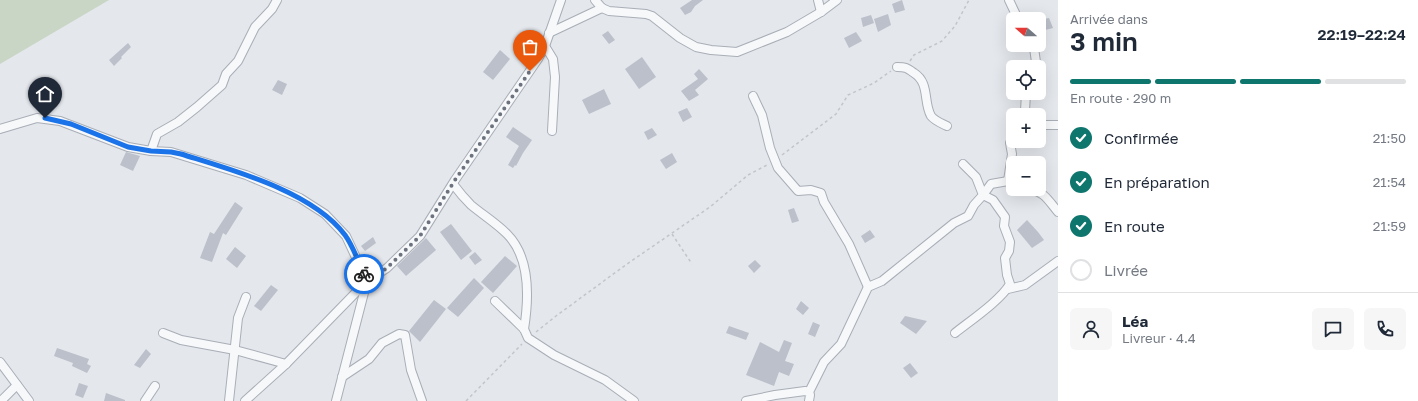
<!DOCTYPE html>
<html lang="fr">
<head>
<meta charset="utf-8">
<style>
  body { margin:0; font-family:"Golos Text",sans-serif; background:#f6f6f7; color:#1f2937; height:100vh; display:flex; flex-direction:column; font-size:15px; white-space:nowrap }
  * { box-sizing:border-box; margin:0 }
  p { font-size:13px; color:#747a83 }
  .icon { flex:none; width:22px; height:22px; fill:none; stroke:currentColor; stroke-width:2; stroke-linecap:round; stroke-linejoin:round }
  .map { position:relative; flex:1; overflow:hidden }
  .sheet { display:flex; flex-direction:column; background:#fff; width:360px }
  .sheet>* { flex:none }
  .needle { width:26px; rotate:290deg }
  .tools { position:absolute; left:1006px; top:12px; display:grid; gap:8px }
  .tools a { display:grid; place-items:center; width:40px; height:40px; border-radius:6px; background:#fff; box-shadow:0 4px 16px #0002; font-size:20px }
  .pin { position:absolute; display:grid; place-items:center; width:34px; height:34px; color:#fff; margin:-41px -17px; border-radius:50% 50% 50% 0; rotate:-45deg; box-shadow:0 0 4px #0007 }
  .pin .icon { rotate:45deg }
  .courier { position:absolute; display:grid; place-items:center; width:40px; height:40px; margin:-20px; border:3px solid #1a73e8; border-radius:50%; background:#fff; color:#222; box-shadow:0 1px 5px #0007 }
  .head em { font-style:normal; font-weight:600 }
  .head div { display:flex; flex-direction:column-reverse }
  .head { display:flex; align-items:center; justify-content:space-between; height:68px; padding:0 12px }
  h1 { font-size:26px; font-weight:600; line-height:30px }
  .bar { display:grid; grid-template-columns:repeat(4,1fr); gap:6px 4px; align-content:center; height:48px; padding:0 12px }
  .bar i { height:5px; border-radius:3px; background:#e0e1e3 }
  .bar .current { background:#0f766e }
  .bar p { grid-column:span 4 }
  .line { display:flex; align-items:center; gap:10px; padding:0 12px; border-top:1px solid #e0e1e3 }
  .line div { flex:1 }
  .round { display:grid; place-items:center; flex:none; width:42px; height:42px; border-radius:6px; background:#f6f6f7 }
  ol { padding:0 12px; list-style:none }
  li { display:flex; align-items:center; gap:12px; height:44px }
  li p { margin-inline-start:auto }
  li .icon { padding:4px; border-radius:50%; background:#0f766e; color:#fff; stroke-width:4 }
  li:last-child { color:#747a83 }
  li i { width:22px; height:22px; border:2px solid #e0e1e3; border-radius:50% }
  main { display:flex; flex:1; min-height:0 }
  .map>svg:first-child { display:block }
</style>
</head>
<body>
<main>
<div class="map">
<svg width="1058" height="401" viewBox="0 0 1058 401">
  <rect width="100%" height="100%" fill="#e4e7ec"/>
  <polygon fill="#c9d6c5" points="0,0 109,0 0,64"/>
  <g fill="#bbc0ca">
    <polygon points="692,0 703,0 695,6 691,12 685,15 680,8"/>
    <polygon points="902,0 905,10 895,13 892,4"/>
    <polygon points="888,14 891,25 878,32 874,19"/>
    <polygon points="871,15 874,23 863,27 861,18"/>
    <polygon points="1049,18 1053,28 1041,31 1039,25 1039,20"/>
    <polygon points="608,31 615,40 609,44 602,35"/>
    <polygon points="856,32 862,41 849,48 844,38"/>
    <polygon points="128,43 131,47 121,57 122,58 114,66 109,60"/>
    <polygon points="500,50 510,59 493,80 483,72"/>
    <polygon points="642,57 656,77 639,89 625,69"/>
    <polygon points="699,69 708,79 695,90 699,95 689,101 681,91 698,79 694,74"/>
    <polygon points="278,80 287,84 282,95 272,90"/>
    <polygon points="604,89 611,104 589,114 582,100"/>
    <polygon points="687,108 692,117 683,122 678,112"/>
    <polygon points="513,127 532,140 523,153 516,166 515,165 513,168 508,165 519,146 506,137"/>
    <polygon points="652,128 657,135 648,140 644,132"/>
    <polygon points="126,152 140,156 133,171 120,165"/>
    <polygon points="672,153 677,162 666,169 660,160"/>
    <polygon points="235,202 243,208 226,235 223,233 212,262 200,258 210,232 214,234"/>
    <polygon points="794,208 799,221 792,223 788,210"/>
    <polygon points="1027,220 1038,232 1044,240 1032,248 1017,230"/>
    <polygon points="451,224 472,251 461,260 440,232"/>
    <polygon points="870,230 875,237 865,243 861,236"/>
    <polygon points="373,237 376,243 365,251 361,246"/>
    <polygon points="426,238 436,250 406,276 397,266"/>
    <polygon points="235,247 246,256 237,268 226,259"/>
    <polygon points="475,252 482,260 475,265 469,257"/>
    <polygon points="505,256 517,266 493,293 481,282"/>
    <polygon points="755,260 761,266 754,273 748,266"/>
    <polygon points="474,278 484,288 458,317 447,308"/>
    <polygon points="271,285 278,290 261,311 254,306"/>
    <polygon points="434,300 446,309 420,342 409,331"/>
    <polygon points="801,301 809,308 803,315 796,309"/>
    <polygon points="905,316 927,321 916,334 900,323"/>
    <polygon points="813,322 820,325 815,337 808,334"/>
    <polygon points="729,326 749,333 746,340 726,333"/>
    <polygon points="784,340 792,343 785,361 794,364 789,376 779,372 774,386 746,375 760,342 779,352"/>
    <polygon points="57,348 89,359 87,364 91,366 87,373 72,366 73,363 54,356"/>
    <polygon points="146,349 151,354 140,368 134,365"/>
    <polygon points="910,363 918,373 911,378 903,368"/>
    <polygon points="79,383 88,386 83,398 75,395"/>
    <polygon points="106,393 125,400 125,401 104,401"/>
  </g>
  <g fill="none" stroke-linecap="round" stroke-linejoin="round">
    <g stroke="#a9aeb7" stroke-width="10">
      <g id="street">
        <polyline points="595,0 602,8 609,11 646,14 652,16 680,38 696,47 711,50 737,52 787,32 821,12 837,0"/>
        <polyline points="818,0 821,12"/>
        <polyline points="1009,0 1018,19"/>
        <polyline points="549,33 602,8"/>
        <polyline points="1032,45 1034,48 1036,62 1039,65 1039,67"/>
        <polyline points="545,46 553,59 555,77 552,131"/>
        <path d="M897,67c9,0 10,1 17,6 16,10 9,29 17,43 4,5 10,7 16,10"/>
        <polyline points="753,96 762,115 770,148 778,168 798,191 811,190 821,193 824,202 849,244 868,287"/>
        <polyline points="1022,115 1025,111 1026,93"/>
        <polyline points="1039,125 1058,125"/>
        <polyline points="0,129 37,118 60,121 128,147 151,151 171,152 246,175 300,198 325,214 346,236 367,281 336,401"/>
        <polyline points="151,151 157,134 178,122 197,107 222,85 226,74 238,61 255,27 272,9 277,0"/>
        <polyline points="1008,181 1012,154 1010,143 1013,141"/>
        <path d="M453,184c6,8 11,14 18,21 12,10 25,18 36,29 24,24 22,64 17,95"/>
        <path d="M1029,189c16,3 19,11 29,23"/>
        <polyline points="1008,289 1025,285 1058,261"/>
        <polyline points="495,301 524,329 528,338 554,355 605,380 634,401"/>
        <polyline points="163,333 181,340 235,350 286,364"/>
        <path d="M955,333c15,-12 46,-33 55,-49l-3,-9 -2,-17 4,-7 1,-9 -6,-16 1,-9 -12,-17 -10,-5 8,-11 17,-3 5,2"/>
        <polyline points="0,362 29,401"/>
        <polyline points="342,377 369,359 382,343 399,334 405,335 411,370 422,401"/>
        <polyline points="809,392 824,362 841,344 868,287 882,281 954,223 968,216 974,205 983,195 976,177 963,164"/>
        <polyline points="1,401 17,385"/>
        <polyline points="145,401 155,386"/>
        <polyline points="229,401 238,318 246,297"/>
        <polyline points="245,401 286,364 367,281 387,268 420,236 455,180 538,59 545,46 561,0"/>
        <polyline points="746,401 775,395 805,391 809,392 810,395 809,401"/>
      </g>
    </g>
    <g stroke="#c2c5cb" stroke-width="1.5" stroke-dasharray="3 3" stroke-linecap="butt">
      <polyline points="910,61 914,55 942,41 955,26 969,0"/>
      <polyline points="782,155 836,114 848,95 874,83 891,71"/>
      <polyline points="672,234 692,264"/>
      <polyline points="536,332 556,316 627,264 710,207 748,175 767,165"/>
      <polyline points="466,401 522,344"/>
    </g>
    <use href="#street" stroke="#f7f8fa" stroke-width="8"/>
  </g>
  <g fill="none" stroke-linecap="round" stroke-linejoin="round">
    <polyline stroke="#6c737f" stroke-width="4" stroke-dasharray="0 7.2" points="364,274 367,281 387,268 420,236 455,180 530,71"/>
    <path stroke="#1a73e8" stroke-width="5" d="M45,118l26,6 57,23 23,4 20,1 10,2c51,16 131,37 164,81 8,11 13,26 19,39"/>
  </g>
</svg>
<div class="tools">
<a><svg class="needle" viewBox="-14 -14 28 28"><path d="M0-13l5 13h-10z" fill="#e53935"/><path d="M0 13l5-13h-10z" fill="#747a83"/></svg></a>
<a><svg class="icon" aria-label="locate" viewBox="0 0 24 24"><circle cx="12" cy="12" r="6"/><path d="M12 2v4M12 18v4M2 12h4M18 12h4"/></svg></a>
<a>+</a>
<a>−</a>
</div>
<div class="pin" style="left:530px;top:71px;background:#ea580c"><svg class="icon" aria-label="bag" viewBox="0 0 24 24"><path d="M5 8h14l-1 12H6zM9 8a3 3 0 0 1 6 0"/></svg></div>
<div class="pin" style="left:45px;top:118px;background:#1f2937"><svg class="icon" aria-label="home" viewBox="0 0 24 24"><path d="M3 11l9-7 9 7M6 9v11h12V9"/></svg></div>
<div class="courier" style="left:364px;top:274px"><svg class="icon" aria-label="bike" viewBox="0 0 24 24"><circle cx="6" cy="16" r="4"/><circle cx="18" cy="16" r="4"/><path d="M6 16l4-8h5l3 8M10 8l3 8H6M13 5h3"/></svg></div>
</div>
<section class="sheet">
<div class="head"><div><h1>3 min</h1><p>Arrivée dans</p></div><em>22:19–22:24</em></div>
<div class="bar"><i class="current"></i><i class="current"></i><i class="current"></i><i></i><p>En route · 290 m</p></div>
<ol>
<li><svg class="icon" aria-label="check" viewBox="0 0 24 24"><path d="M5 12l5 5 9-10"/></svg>Confirmée<p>21:50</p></li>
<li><svg class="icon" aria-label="check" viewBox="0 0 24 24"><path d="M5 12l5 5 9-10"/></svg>En préparation<p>21:54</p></li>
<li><svg class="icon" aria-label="check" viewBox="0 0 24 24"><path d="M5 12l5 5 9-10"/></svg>En route<p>21:59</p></li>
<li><i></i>Livrée</li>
</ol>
<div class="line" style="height:72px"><a class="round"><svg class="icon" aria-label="person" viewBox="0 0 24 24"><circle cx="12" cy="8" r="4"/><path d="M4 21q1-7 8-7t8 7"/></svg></a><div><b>Léa</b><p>Livreur · 4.4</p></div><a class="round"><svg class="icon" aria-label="chat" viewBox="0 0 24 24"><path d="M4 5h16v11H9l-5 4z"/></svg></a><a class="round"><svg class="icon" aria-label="phone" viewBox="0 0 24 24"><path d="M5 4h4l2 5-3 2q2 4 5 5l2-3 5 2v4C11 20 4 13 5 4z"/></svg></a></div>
</section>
</main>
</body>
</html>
